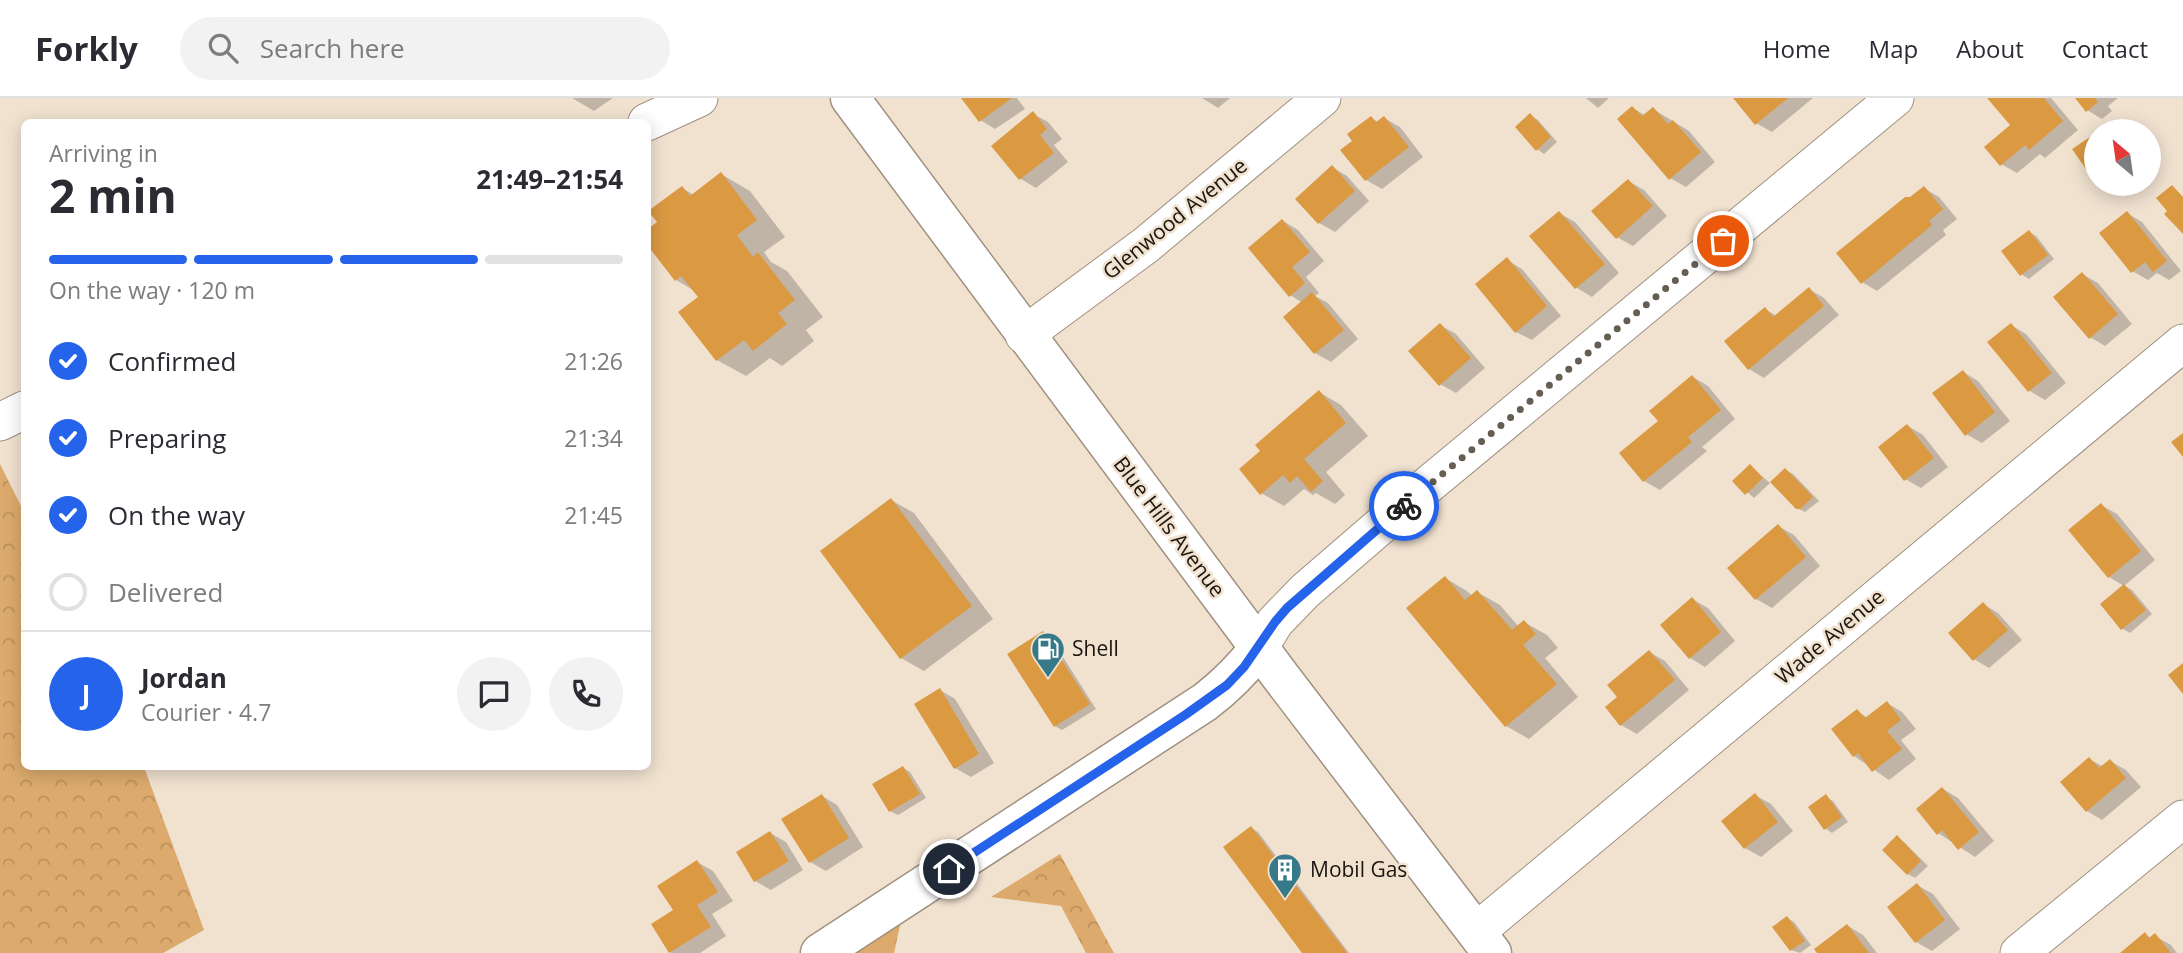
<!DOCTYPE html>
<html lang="en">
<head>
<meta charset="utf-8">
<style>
  body { margin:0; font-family:"Open Sans",sans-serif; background:#f2f2f3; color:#2b2b33; height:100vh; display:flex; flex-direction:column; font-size:26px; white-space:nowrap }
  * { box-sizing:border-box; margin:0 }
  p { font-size:23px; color:#7c7c81 }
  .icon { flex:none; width:38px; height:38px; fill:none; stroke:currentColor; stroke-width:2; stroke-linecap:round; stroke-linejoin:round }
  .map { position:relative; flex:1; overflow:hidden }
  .drawer { position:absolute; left:21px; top:21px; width:630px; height:651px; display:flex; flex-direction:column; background:#fff; border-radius:10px; box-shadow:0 4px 18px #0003 }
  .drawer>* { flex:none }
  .needle { width:46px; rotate:331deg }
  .tools { position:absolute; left:2084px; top:21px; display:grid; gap:14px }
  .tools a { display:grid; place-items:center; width:77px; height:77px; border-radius:50%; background:#fff; box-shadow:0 4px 18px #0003; font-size:35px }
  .pin { position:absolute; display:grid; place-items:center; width:60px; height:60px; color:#fff; margin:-30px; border:4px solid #fff; border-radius:50%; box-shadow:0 2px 7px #0007 }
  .courier { position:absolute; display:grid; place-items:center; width:70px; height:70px; margin:-35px; border:5px solid #2563eb; border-radius:50%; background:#fff; color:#222; box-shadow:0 2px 9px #0007 }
  .summary em { font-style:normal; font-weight:700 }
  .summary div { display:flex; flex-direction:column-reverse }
  .summary { display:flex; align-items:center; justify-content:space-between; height:119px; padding:0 28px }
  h1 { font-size:46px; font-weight:700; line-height:52px }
  .bar { display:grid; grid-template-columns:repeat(4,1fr); gap:10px 7px; align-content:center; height:84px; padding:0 28px }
  .bar i { height:9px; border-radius:5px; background:#e1e1e2 }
  .bar .on { background:#2563eb }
  .bar p { grid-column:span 4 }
  .line { display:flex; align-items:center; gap:18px; padding:0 28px; border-top:2px solid #e1e1e2 }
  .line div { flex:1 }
  .round { display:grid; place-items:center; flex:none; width:74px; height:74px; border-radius:37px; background:#f2f2f3 }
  ol { padding:0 28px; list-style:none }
  li { display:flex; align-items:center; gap:21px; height:77px }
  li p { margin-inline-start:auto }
  li .icon { padding:7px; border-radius:50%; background:#2563eb; color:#fff; stroke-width:4 }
  li:last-child { color:#7c7c81 }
  li i { width:38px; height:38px; border:4px solid #e1e1e2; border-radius:50% }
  header { display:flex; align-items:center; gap:42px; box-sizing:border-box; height:98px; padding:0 35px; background:#fff; border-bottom:2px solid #e1e1e2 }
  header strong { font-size:33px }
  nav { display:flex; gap:38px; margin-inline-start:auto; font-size:24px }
  .search { width:490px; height:63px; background:#f2f2f3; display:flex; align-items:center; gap:18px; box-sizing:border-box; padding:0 24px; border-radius:38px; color:#7c7c81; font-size:26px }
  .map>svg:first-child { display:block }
</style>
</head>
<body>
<header>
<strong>Forkly</strong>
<div class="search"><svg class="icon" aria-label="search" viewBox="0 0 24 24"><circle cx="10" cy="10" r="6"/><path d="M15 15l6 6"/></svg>Search here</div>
<nav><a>Home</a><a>Map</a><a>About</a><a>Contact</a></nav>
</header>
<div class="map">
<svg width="2183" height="855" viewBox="0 0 2183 855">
  <defs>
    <pattern id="forest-crowns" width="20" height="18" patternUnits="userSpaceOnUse" patternTransform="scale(1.75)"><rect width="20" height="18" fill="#dcaa6d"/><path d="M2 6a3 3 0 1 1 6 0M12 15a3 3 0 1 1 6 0" fill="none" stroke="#bc915d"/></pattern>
  </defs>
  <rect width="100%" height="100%" fill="#f1e2d0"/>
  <g fill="url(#forest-crowns)">
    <polygon points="0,366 24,414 24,668 144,669 204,832 163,855 0,855"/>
    <polygon points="1060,756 1114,855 1086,855 1061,808 991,799"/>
    <polygon points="901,823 894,855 853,855"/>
  </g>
  <g fill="#0003">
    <polygon points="572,0 613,0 594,13"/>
    <polygon points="964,0 1017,0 1025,11 995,31 980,22"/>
    <polygon points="1202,0 1230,0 1218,10"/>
    <polygon points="1586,0 1609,0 1598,10"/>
    <polygon points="1735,0 1813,0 1772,34 1756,25"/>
    <polygon points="1991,0 2051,0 2078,32 2045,60 2040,56 2017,75 2001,66 2012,28"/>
    <polygon points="2077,0 2118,0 2108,8 2112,13 2102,21 2087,12"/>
    <polygon points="1633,10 1646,18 1653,11 1689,33 1715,64 1686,89 1670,80"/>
    <polygon points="1033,16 1048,24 1062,41 1054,47 1068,64 1036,90 1021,81 993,48"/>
    <polygon points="1530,17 1538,22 1557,44 1544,56 1537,51"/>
    <polygon points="1371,20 1378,24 1384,20 1400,29 1423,59 1382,91 1366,82 1355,43"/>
    <polygon points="2093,39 2096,41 2096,79 2091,76"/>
    <polygon points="1332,69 1347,78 1369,103 1335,134 1319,125 1297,101"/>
    <polygon points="721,76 750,93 785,139 764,154 771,164 787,173 823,219 806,232 814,243 782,268 770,260 746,278 717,262 700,200 695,193 676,182 648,145 648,133 659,124 682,90 694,97"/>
    <polygon points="1628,83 1644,92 1667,118 1633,148 1617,139"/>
    <polygon points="1924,90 1939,99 1957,121 1943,132 1946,137 1877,193 1862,184 1911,100"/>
    <polygon points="1559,115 1575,124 1619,175 1592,199 1577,190 1532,138"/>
    <polygon points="2127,115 2142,124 2181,173 2169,182 2157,175 2148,182 2132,173"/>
    <polygon points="1283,123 1298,132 1324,163 1306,179 1319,195 1315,198 1328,205 1358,241 1331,264 1315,255 1286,219 1303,205 1290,197"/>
    <polygon points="2029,134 2036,138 2054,161 2029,181 2021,176"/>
    <polygon points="1507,162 1522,171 1561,218 1532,242 1516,234"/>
    <polygon points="2082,176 2098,185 2132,226 2105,248 2090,239"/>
    <polygon points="1809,191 1824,200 1839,217 1764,280 1749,271 1765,211 1777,218"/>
    <polygon points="1440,227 1456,236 1485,270 1456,295 1440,286"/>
    <polygon points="2011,227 2026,236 2066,285 2045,302 2030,293 1990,244"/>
    <polygon points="1963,274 1978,283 2010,323 1982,345 1966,336"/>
    <polygon points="1693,279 1708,288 1735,321 1702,349 1707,353 1660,392 1644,383 1660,323"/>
    <polygon points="1319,294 1341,307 1368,338 1326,374 1345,397 1335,406 1316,395 1313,397 1304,391 1284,408 1261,395 1263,353"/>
    <polygon points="1908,328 1923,337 1948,369 1921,390 1905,381"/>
    <polygon points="1750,368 1770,385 1754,400 1734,383"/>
    <polygon points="1785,372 1793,376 1819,403 1805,414 1797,410"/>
    <polygon points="891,402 914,415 993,521 924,573 901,560"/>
    <polygon points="2101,407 2117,416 2155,462 2124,488 2109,479"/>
    <polygon points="1778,428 1794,437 1820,468 1772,510 1756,501"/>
    <polygon points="1445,480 1467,493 1472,498 1477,494 1500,507 1519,529 1524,524 1547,537 1558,550 1545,560 1578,599 1529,641 1506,628"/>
    <polygon points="2125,488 2132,492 2152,516 2130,535 2123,531 2102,507"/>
    <polygon points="1692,501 1708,510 1735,543 1705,569 1690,560"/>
    <polygon points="1983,506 1998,515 2022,542 1989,570 1974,561"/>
    <polygon points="1043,536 1051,540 1096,611 1062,632 1055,628"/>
    <polygon points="1649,554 1665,563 1689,592 1637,636 1621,627 1620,599"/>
    <polygon points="940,592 955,601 994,665 971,679 955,670"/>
    <polygon points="1887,605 1902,614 1916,631 1901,642 1916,661 1889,682 1854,658 1834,632 1857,613 1868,620"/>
    <polygon points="2089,661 2104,669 2110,663 2126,672 2141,689 2102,722 2087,713"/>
    <polygon points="903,670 910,674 926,700 898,717 890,713"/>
    <polygon points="1943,691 1958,700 1994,743 1975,759 1938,735"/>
    <polygon points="1755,697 1771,706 1793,733 1761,759 1745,750"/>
    <polygon points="822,698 837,707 863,749 826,773 810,764"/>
    <polygon points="1826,699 1833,703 1848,724 1832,735 1825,730"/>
    <polygon points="1251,730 1258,734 1349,855 1305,855"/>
    <polygon points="770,735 786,744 803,772 771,792 755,783"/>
    <polygon points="1897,740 1904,744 1928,768 1915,780 1908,776"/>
    <polygon points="697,764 713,773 733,803 712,816 726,838 700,855 671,855 653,826 675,812"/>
    <polygon points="1917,787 1933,796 1960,831 1932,853 1916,844"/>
    <polygon points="1787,820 1794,824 1811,847 1800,855 1791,852"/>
    <polygon points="1848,828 1863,837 1877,855 1819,855"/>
    <polygon points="2145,836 2151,840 2155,838 2171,847 2177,855 2123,855"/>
  </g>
  <g fill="#db9942">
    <polygon points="961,0 1012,0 979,24"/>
    <polygon points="1733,0 1788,0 1755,27"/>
    <polygon points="1987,0 2044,0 2063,23 2029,52 2025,47 2000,68 1984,49 2010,27"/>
    <polygon points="2075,0 2095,0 2098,4 2086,14"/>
    <polygon points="1632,8 1642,18 1653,9 1668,26 1673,22 1701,54 1669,82 1617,21"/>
    <polygon points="1033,13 1047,31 1040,37 1054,55 1019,82 991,48"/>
    <polygon points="1530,15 1551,39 1536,53 1515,29"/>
    <polygon points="1371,18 1376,24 1384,18 1409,49 1365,83 1340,52 1352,43 1347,36"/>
    <polygon points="2093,37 2096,42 2096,73 2090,77 2072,51"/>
    <polygon points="1332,67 1355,93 1318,126 1295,101"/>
    <polygon points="721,74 757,122 737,137 753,159 758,154 795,202 778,215 787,226 753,253 744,242 716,263 678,214 698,199 681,178 675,183 648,148 648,131 657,124 648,113 682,88 690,98"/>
    <polygon points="1628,81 1653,108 1616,141 1591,113"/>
    <polygon points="2172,87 2183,99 2183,136 2164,116 2167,113 2156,100"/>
    <polygon points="1924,88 1943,111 1929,123 1932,127 1861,186 1836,155 1905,99 1910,99"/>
    <polygon points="1559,113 1605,166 1575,191 1529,138"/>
    <polygon points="2127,113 2167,163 2153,174 2145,164 2131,175 2099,135"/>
    <polygon points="1282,121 1310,154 1292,169 1305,185 1289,199 1248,150"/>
    <polygon points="2029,132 2048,157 2020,178 2001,153"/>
    <polygon points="1507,159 1547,208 1515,235 1475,186"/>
    <polygon points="2082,174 2118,216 2089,241 2053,199"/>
    <polygon points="1809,189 1824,208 1748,272 1724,243 1765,209 1773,219"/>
    <polygon points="1312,194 1344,232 1314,256 1283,219"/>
    <polygon points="1440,225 1471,260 1439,288 1408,253"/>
    <polygon points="2011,225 2052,275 2028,294 1987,244"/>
    <polygon points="1963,272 1995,314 1965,338 1932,295"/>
    <polygon points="1692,277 1721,312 1688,339 1692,344 1643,384 1619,355 1658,323 1649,313"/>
    <polygon points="1319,292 1346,325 1304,361 1323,383 1311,394 1297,378 1290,385 1283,377 1260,397 1239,371 1260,353 1255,347"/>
    <polygon points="1907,326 1934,360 1904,383 1878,349"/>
    <polygon points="2183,335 2183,359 2171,344"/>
    <polygon points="1750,366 1763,380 1745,397 1732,383"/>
    <polygon points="1785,370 1813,399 1800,411 1796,411 1770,384"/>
    <polygon points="891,400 972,508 900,561 820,453"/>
    <polygon points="2101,405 2141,453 2108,480 2068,432"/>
    <polygon points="1778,426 1806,459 1755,502 1727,470"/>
    <polygon points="1445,478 1465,502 1477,492 1512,532 1524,522 1536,536 1523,547 1557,586 1505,629 1406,510"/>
    <polygon points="2124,486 2146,512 2121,532 2100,506"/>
    <polygon points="1692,499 1721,534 1689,561 1660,527"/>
    <polygon points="1983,504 2008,532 1973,563 1948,535"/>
    <polygon points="1043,533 1090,606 1054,629 1007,556"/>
    <polygon points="1649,552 1675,582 1620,628 1605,609 1617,599 1607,587"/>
    <polygon points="2183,565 2183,596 2168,577"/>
    <polygon points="940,590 979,656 954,671 914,606"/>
    <polygon points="1887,603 1901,622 1887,633 1902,651 1872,674 1858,655 1853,659 1831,631 1857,611 1865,620"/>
    <polygon points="2089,659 2099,670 2110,661 2126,680 2086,714 2060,684"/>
    <polygon points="903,668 920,696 889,714 872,686"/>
    <polygon points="1942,689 1979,734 1958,752 1942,732 1937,737 1916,711"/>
    <polygon points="1755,695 1778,724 1744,751 1721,723"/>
    <polygon points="822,696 849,740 809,765 781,721"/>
    <polygon points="1826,696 1842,719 1824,732 1808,709"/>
    <polygon points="1251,728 1347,855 1302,855 1223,749"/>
    <polygon points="770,733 789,763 754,784 736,754"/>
    <polygon points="1897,737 1921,763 1907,777 1882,752"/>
    <polygon points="697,762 718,794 697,807 711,829 669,855 651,826 673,812 657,788"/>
    <polygon points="1917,785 1945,822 1915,845 1887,809"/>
    <polygon points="1787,818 1805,843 1790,853 1772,829"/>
    <polygon points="1847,826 1869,855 1817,855 1814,851"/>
    <polygon points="2145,834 2149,840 2155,835 2171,855 2120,855"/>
  </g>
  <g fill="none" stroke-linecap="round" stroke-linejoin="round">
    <g stroke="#9f9080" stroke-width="39">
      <g id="street">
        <polyline points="647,24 699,0"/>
        <polyline points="1024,237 1146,147 1322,0"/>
        <polyline points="0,324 24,312"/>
        <polyline points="1259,550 1275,524 1305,493 1422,392 1895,0"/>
        <polyline points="1477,833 2183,245"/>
        <polyline points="2019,855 2183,721"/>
      </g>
    </g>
    <g stroke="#9f9080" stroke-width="41">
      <g id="secondary">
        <polyline points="850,0 1281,579 1492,855"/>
        <path d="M820,855l385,-251c21,-16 38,-33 54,-54"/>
      </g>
    </g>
    <use href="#street" stroke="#fff" stroke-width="37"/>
    <use href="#secondary" stroke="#fff" stroke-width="38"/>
  </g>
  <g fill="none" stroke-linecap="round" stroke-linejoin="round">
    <polyline stroke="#665d53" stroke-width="7" stroke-dasharray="0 12.6" points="1404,408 1723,143"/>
    <polyline stroke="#2563eb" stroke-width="9" points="949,771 1185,617 1227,587 1244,569 1275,524 1287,510 1404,408"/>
  </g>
  <defs>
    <g id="fuel-pin" transform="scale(1.75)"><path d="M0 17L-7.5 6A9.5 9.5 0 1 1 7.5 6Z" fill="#367989" stroke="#f1e2d0"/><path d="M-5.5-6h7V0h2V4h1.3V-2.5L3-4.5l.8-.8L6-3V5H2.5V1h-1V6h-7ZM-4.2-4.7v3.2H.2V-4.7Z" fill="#fff"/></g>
    <g id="building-pin" transform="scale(1.75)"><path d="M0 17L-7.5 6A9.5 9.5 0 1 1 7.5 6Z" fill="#367989" stroke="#f1e2d0"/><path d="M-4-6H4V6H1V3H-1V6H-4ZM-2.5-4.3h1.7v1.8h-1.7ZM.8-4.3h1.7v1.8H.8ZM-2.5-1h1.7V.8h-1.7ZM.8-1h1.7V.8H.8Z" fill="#fff"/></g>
  </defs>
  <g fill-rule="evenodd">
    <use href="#fuel-pin" x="1048" y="551"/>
    <use href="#building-pin" x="1285" y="772"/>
  </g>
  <g text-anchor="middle" stroke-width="5" stroke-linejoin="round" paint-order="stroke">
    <g font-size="21" fill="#1b150f" stroke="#f1e2d0">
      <text transform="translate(1175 121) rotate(-39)" y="7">Glenwood Avenue</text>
      <text transform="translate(1169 429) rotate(53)" y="7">Blue Hills Avenue</text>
      <text transform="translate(1830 539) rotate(-40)" y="7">Wade Avenue</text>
    </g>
    <g font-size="21" fill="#1b150f" stroke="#f1e2d0" text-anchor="start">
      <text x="1072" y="558">Shell</text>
      <text x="1310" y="779">Mobil Gas</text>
    </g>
  </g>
</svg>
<div class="tools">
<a><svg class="needle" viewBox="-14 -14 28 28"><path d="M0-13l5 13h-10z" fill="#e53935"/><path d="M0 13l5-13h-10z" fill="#7c7c81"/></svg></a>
</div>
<div class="pin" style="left:1723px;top:143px;background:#ea580c"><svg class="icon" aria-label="bag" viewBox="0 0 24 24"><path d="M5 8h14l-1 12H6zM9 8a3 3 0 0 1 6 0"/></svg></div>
<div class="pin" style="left:949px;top:771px;background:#1f2937"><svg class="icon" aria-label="home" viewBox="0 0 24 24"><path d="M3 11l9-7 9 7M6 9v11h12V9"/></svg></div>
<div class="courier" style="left:1404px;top:408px"><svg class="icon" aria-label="bike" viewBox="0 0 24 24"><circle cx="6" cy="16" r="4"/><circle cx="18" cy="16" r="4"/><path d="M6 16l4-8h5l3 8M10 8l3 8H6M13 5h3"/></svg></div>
<section class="drawer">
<div class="summary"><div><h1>2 min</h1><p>Arriving in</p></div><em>21:49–21:54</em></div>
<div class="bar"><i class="on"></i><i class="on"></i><i class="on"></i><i></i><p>On the way · 120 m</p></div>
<ol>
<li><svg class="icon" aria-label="check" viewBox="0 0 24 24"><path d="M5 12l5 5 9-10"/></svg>Confirmed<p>21:26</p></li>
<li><svg class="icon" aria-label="check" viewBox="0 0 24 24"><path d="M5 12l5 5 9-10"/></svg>Preparing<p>21:34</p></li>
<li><svg class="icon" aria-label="check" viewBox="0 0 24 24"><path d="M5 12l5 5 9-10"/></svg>On the way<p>21:45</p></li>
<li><i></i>Delivered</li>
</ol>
<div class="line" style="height:126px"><b class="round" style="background:#2563eb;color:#fff">J</b><div><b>Jordan</b><p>Courier · 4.7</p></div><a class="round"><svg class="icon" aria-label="chat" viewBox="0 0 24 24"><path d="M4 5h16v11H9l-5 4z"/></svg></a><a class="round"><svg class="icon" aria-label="phone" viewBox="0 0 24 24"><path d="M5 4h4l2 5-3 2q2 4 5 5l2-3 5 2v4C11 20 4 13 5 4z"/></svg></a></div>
</section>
</div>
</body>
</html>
